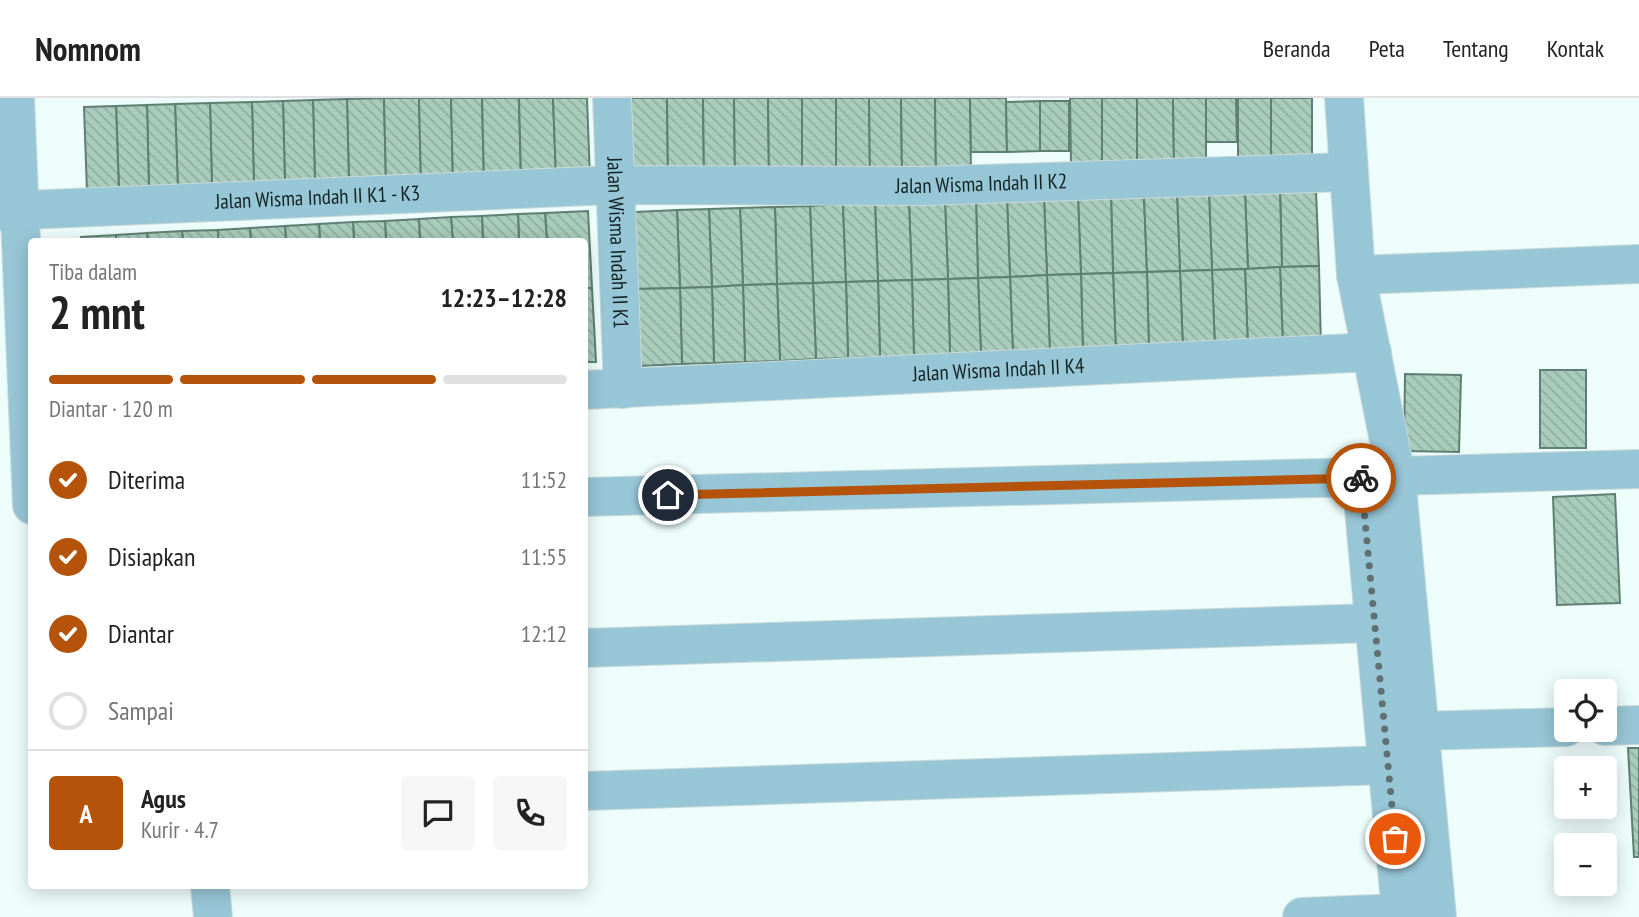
<!DOCTYPE html>
<html lang="id">
<head>
<meta charset="utf-8">
<style>
  body { margin:0; font-family:"PT Sans Narrow",sans-serif; background:#f6f6f6; color:#222; height:100vh; display:flex; flex-direction:column; font-size:26px; white-space:nowrap }
  * { box-sizing:border-box; margin:0 }
  p { font-size:23px; color:#767676 }
  .icon { flex:none; width:38px; height:38px; fill:none; stroke:currentColor; stroke-width:2; stroke-linecap:round; stroke-linejoin:round }
  .map { position:relative; flex:1; overflow:hidden }
  .panel { position:absolute; left:28px; top:140px; width:560px; height:651px; display:flex; flex-direction:column; background:#fff; border-radius:7px; box-shadow:0 4px 18px #0003 }
  .panel>* { flex:none }
  .fabs { position:absolute; left:1554px; top:581px; display:grid; gap:14px }
  .fabs a { display:grid; place-items:center; width:63px; height:63px; border-radius:7px; background:#fff; box-shadow:0 4px 18px #0003; font-size:35px }
  .pin { position:absolute; display:grid; place-items:center; width:60px; height:60px; color:#fff; margin:-30px; border:4px solid #fff; border-radius:50%; box-shadow:0 2px 7px #0007 }
  .courier { position:absolute; display:grid; place-items:center; width:70px; height:70px; margin:-35px; border:5px solid #b45309; border-radius:50%; background:#fff; color:#222; box-shadow:0 2px 9px #0007 }
  .head em { font-style:normal; font-weight:800 }
  .head div { display:flex; flex-direction:column-reverse }
  .head { display:flex; align-items:center; justify-content:space-between; height:119px; padding:0 21px }
  h1 { font-size:46px; font-weight:800; line-height:52px }
  .bar { display:grid; grid-template-columns:repeat(4,1fr); gap:10px 7px; align-content:center; height:84px; padding:0 21px }
  .bar i { height:9px; border-radius:5px; background:#e0e0e0 }
  .bar .selected { background:#b45309 }
  .bar p { grid-column:span 4 }
  .line { display:flex; align-items:center; gap:18px; padding:0 21px; border-top:2px solid #e0e0e0 }
  .line div { flex:1 }
  .round { display:grid; place-items:center; flex:none; width:74px; height:74px; border-radius:7px; background:#f6f6f6 }
  ol { padding:0 21px; list-style:none }
  li { display:flex; align-items:center; gap:21px; height:77px }
  li p { margin-inline-start:auto }
  li .icon { padding:7px; border-radius:50%; background:#b45309; color:#fff; stroke-width:4 }
  li:last-child { color:#767676 }
  li i { width:38px; height:38px; border:4px solid #e0e0e0; border-radius:50% }
  header { display:flex; align-items:center; gap:42px; box-sizing:border-box; height:98px; padding:0 35px; background:#fff; border-bottom:2px solid #e0e0e0 }
  header strong { font-size:33px }
  nav { display:flex; gap:38px; margin-inline-start:auto; font-size:24px }
  .map>svg:first-child { display:block }
</style>
</head>
<body>
<header>
<strong>Nomnom</strong>
<nav><a>Beranda</a><a>Peta</a><a>Tentang</a><a>Kontak</a></nav>
</header>
<div class="map">
<svg width="1639" height="819" viewBox="0 0 1639 819">
  <defs>
    <pattern id="building-back-hatch" width="6" height="6" patternUnits="userSpaceOnUse" patternTransform="scale(1.75)"><rect width="6" height="6" fill="#a9ccbc"/><path d="M-1 5l2 2M0 0l6 6M5-1l2 2" fill="none" stroke="#91afa1"/></pattern>
  </defs>
  <rect width="100%" height="100%" fill="#edfdfc"/>
  <g fill="url(#building-back-hatch)" stroke="#5e7f71" stroke-width="2">
    <polygon points="384,0 386,85 349,87 347,1"/>
    <polygon points="384,0 419,0 421,85 386,85"/>
    <polygon points="419,0 451,0 453,84 421,85"/>
    <polygon points="451,0 482,0 484,83 453,84"/>
    <polygon points="482,0 519,0 521,82 484,83"/>
    <polygon points="519,0 553,0 556,80 521,82"/>
    <polygon points="553,0 587,0 590,80 556,80"/>
    <polygon points="628,0 667,0 668,79 628,80"/>
    <polygon points="667,0 703,0 704,79 668,79"/>
    <polygon points="703,0 734,0 735,79 704,79"/>
    <polygon points="734,0 768,0 769,78 735,79"/>
    <polygon points="768,0 802,0 802,78 769,78"/>
    <polygon points="802,0 836,0 836,77 802,78"/>
    <polygon points="836,0 869,0 870,77 836,77"/>
    <polygon points="869,0 901,0 902,77 870,77"/>
    <polygon points="901,0 935,0 936,77 902,77"/>
    <polygon points="935,0 970,0 971,76 936,77"/>
    <polygon points="970,0 1006,0 1007,54 971,54"/>
    <polygon points="1070,0 1102,0 1102,65 1071,66"/>
    <rect x="1102" y="0" width="35" height="65"/>
    <polygon points="1137,0 1173,0 1174,64 1137,65"/>
    <polygon points="1173,0 1206,0 1206,64 1174,64"/>
    <polygon points="1206,0 1236,0 1237,44 1206,44"/>
    <rect x="1238" y="0" width="33" height="64"/>
    <polygon points="1271,0 1312,0 1312,63 1271,64"/>
    <polygon points="347,1 349,87 315,87 313,2"/>
    <polygon points="313,2 315,87 285,88 283,3"/>
    <polygon points="283,3 285,88 254,89 252,4"/>
    <polygon points="1040,3 1040,53 1007,54 1006,4"/>
    <rect x="1040" y="3" width="29" height="50"/>
    <polygon points="252,4 254,89 212,90 210,5"/>
    <polygon points="210,5 212,90 178,92 175,6"/>
    <polygon points="175,6 178,92 149,92 147,7"/>
    <polygon points="147,7 149,92 119,93 116,8"/>
    <polygon points="116,8 119,93 87,94 84,9"/>
    <polygon points="1316,92 1319,168 1282,169 1280,93"/>
    <polygon points="1280,93 1282,169 1248,171 1245,94"/>
    <polygon points="1245,94 1248,171 1212,172 1209,95"/>
    <polygon points="1209,95 1212,172 1180,173 1177,97"/>
    <polygon points="1144,97 1147,174 1113,175 1111,98"/>
    <polygon points="1177,97 1180,173 1147,174 1144,98"/>
    <polygon points="1111,98 1113,175 1081,176 1078,99"/>
    <polygon points="1078,99 1081,176 1047,177 1044,100"/>
    <polygon points="1044,100 1047,177 1010,179 1007,101"/>
    <polygon points="1007,101 1010,179 978,180 976,102"/>
    <polygon points="976,102 978,180 948,181 945,103"/>
    <polygon points="945,103 948,181 912,182 909,105"/>
    <polygon points="909,105 912,182 878,183 875,106"/>
    <polygon points="843,106 846,184 813,185 810,108"/>
    <polygon points="843,106 875,106 878,183 846,184"/>
    <polygon points="810,108 813,185 777,186 775,109"/>
    <polygon points="775,109 777,186 743,187 740,110"/>
    <polygon points="740,110 743,187 712,189 709,111"/>
    <polygon points="709,111 712,189 680,190 677,112"/>
    <polygon points="677,112 680,190 638,191 635,114"/>
    <polygon points="588,113 592,190 584,190 584,144 547,144 545,115"/>
    <polygon points="545,115 547,144 519,144 518,116"/>
    <polygon points="518,116 519,144 483,144 482,118"/>
    <polygon points="482,118 483,144 453,144 451,119"/>
    <polygon points="451,119 453,144 420,144 419,121"/>
    <polygon points="419,121 420,144 386,144 385,123"/>
    <polygon points="385,123 386,144 354,144 353,124"/>
    <polygon points="353,124 354,144 320,144 319,126"/>
    <polygon points="319,126 320,144 286,144 285,128"/>
    <polygon points="285,128 286,144 251,144 250,130"/>
    <polygon points="250,130 251,144 218,144 218,132"/>
    <polygon points="218,132 218,144 183,144 182,133"/>
    <polygon points="182,133 183,144 148,144 147,135"/>
    <polygon points="147,135 148,144 116,144 116,137"/>
    <polygon points="116,137 116,144 82,144 81,139"/>
    <polygon points="1319,168 1321,249 1283,250 1280,169"/>
    <polygon points="1280,169 1283,250 1248,251 1245,171"/>
    <polygon points="1245,171 1248,251 1215,252 1212,172"/>
    <polygon points="1212,172 1215,252 1183,253 1180,173"/>
    <polygon points="1180,173 1183,253 1149,254 1147,174"/>
    <polygon points="1147,174 1149,254 1116,255 1113,175"/>
    <polygon points="1113,175 1116,255 1083,257 1081,176"/>
    <polygon points="1081,176 1083,257 1050,257 1047,177"/>
    <polygon points="1047,177 1050,257 1013,258 1010,179"/>
    <polygon points="1010,179 1013,255 981,256 978,180"/>
    <polygon points="978,180 981,256 950,257 948,181"/>
    <polygon points="948,181 950,257 914,258 912,182"/>
    <polygon points="912,182 914,258 880,259 878,183"/>
    <polygon points="878,183 880,259 848,260 846,184"/>
    <polygon points="846,184 848,260 816,261 813,185"/>
    <polygon points="813,185 816,261 780,263 777,186"/>
    <polygon points="777,186 780,263 745,264 743,187"/>
    <polygon points="743,187 745,264 714,265 712,189"/>
    <polygon points="712,189 714,265 682,266 680,190"/>
    <polygon points="584,190 592,190 596,264 584,264"/>
    <polygon points="680,190 682,266 640,268 638,191"/>
    <rect x="1540" y="272" width="46" height="78"/>
    <polygon points="1405,276 1461,277 1459,354 1404,353"/>
    <polygon points="1615,396 1620,505 1557,507 1553,399"/>
    <polygon points="1628,650 1639,650 1639,759 1634,759"/>
  </g>
  <g fill="none" stroke-linecap="round" stroke-linejoin="round">
    <g stroke="#cadad9" stroke-width="40">
      <g id="minor">
        <polyline points="15,0 32,407"/>
        <path id="s1" d="M612,0l11,291"/>
        <polyline points="1344,0 1356,177 1396,378 1437,819"/>
        <path id="s2" d="M0,113l614,-26 309,1 424,-14"/>
        <polyline points="1356,177 1639,166"/>
        <path id="s3" d="M584,292l788,-38"/>
        <polyline points="1396,378 1639,371"/>
        <polyline points="584,399 1361,379 1401,815 1302,819"/>
        <polyline points="584,550 1374,525"/>
        <polyline points="1605,628 1639,627"/>
        <polyline points="1420,633 1566,629"/>
        <polyline points="584,693 1388,667"/>
        <polyline points="210,788 213,819"/>
      </g>
    </g>
    <use href="#minor" stroke="#97c6d6" stroke-width="38"/>
  </g>
  <g fill="none" stroke-linecap="round" stroke-linejoin="round">
    <polyline stroke="#607070" stroke-width="7" stroke-dasharray="0 12.6" points="1361,380 1395,741"/>
    <polyline stroke="#b45309" stroke-width="9" points="668,397 1361,380"/>
  </g>
  <g text-anchor="middle" stroke-width="6" stroke-linejoin="round" paint-order="stroke">
    <g font-size="21" fill="#142424" stroke="#fff">
      <text dy="7" stroke="none"><textPath href="#s2" startOffset="982">Jalan Wisma Indah II K2</textPath></text>
      <text dy="7" stroke="none"><textPath href="#s2" startOffset="318">Jalan Wisma Indah II K1 - K3</textPath></text>
      <text dy="7" stroke="none"><textPath href="#s1" startOffset="145">Jalan Wisma Indah II K1</textPath></text>
      <text dy="7" stroke="none"><textPath href="#s3" startOffset="415">Jalan Wisma Indah II K4</textPath></text>
    </g>
  </g>
</svg>
<div class="fabs">
<a><svg class="icon" aria-label="locate" viewBox="0 0 24 24"><circle cx="12" cy="12" r="6"/><path d="M12 2v4M12 18v4M2 12h4M18 12h4"/></svg></a>
<a>+</a>
<a>−</a>
</div>
<div class="pin" style="left:1395px;top:741px;background:#ea580c"><svg class="icon" aria-label="bag" viewBox="0 0 24 24"><path d="M5 8h14l-1 12H6zM9 8a3 3 0 0 1 6 0"/></svg></div>
<div class="pin" style="left:668px;top:397px;background:#1f2937"><svg class="icon" aria-label="home" viewBox="0 0 24 24"><path d="M3 11l9-7 9 7M6 9v11h12V9"/></svg></div>
<div class="courier" style="left:1361px;top:380px"><svg class="icon" aria-label="bike" viewBox="0 0 24 24"><circle cx="6" cy="16" r="4"/><circle cx="18" cy="16" r="4"/><path d="M6 16l4-8h5l3 8M10 8l3 8H6M13 5h3"/></svg></div>
<section class="panel">
<div class="head"><div><h1>2 mnt</h1><p>Tiba dalam</p></div><em>12:23–12:28</em></div>
<div class="bar"><i class="selected"></i><i class="selected"></i><i class="selected"></i><i></i><p>Diantar · 120 m</p></div>
<ol>
<li><svg class="icon" aria-label="check" viewBox="0 0 24 24"><path d="M5 12l5 5 9-10"/></svg>Diterima<p>11:52</p></li>
<li><svg class="icon" aria-label="check" viewBox="0 0 24 24"><path d="M5 12l5 5 9-10"/></svg>Disiapkan<p>11:55</p></li>
<li><svg class="icon" aria-label="check" viewBox="0 0 24 24"><path d="M5 12l5 5 9-10"/></svg>Diantar<p>12:12</p></li>
<li><i></i>Sampai</li>
</ol>
<div class="line" style="height:126px"><b class="round" style="background:#b45309;color:#fff">A</b><div><b>Agus</b><p>Kurir · 4.7</p></div><a class="round"><svg class="icon" aria-label="chat" viewBox="0 0 24 24"><path d="M4 5h16v11H9l-5 4z"/></svg></a><a class="round"><svg class="icon" aria-label="phone" viewBox="0 0 24 24"><path d="M5 4h4l2 5-3 2q2 4 5 5l2-3 5 2v4C11 20 4 13 5 4z"/></svg></a></div>
</section>
</div>
</body>
</html>
